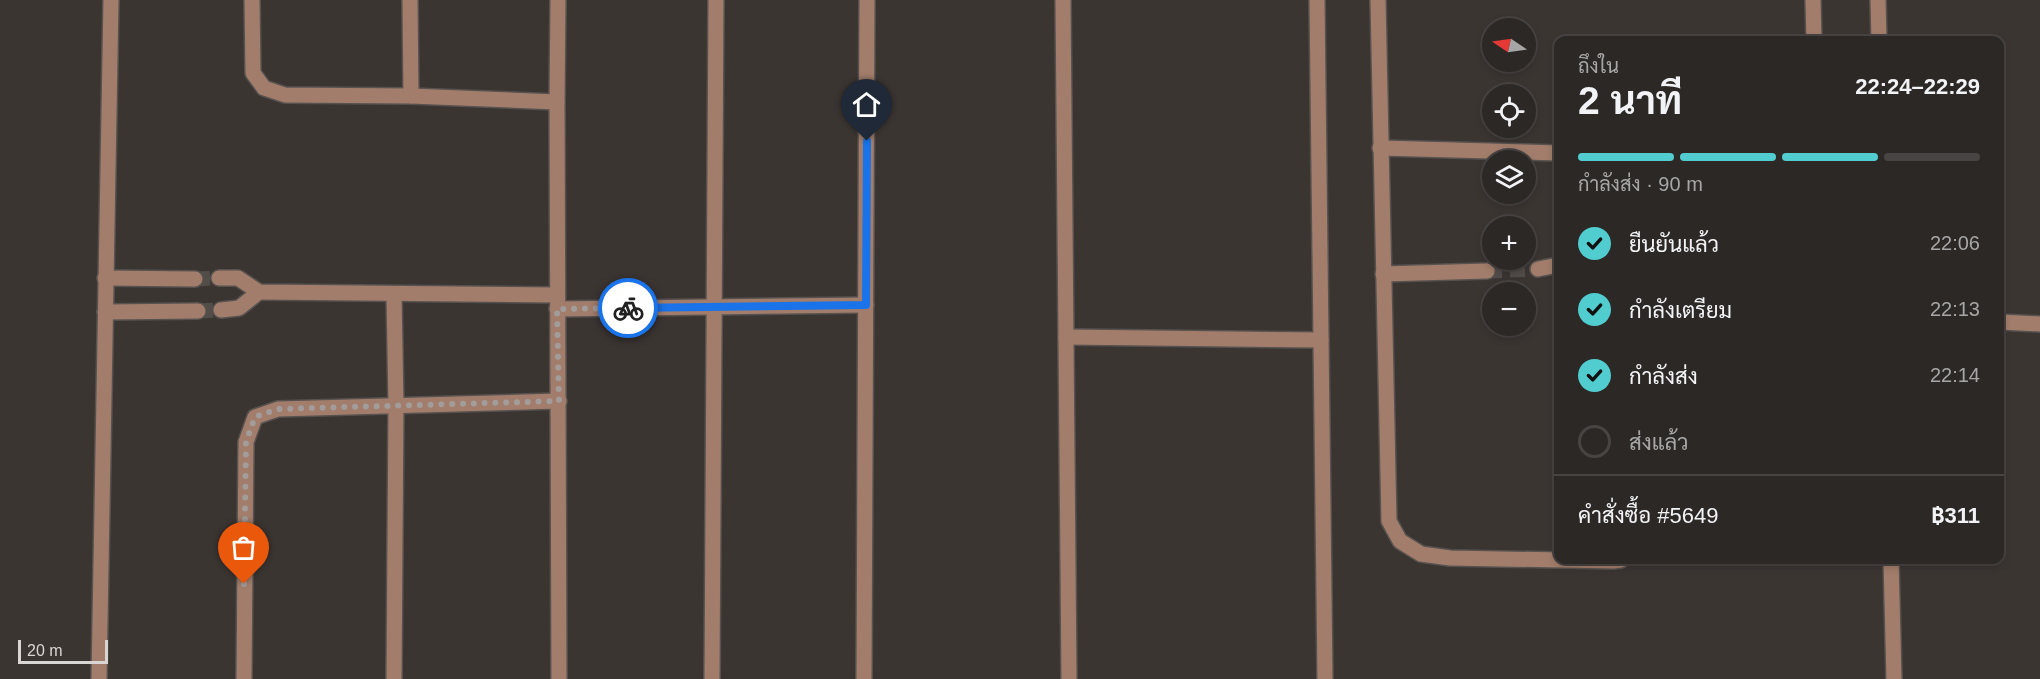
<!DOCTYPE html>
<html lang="th">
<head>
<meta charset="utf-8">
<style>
  body { margin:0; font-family:Helvetica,Sarabun,sans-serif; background:#34302e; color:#f1f3f6; height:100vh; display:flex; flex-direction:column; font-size:22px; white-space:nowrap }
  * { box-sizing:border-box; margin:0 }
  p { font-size:20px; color:#a6a6a7 }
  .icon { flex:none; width:33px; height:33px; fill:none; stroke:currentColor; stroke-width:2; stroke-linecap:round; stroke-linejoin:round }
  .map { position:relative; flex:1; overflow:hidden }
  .details { position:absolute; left:1554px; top:36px; width:450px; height:528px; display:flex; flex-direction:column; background:#2c2826; border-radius:12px; box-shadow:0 3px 9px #0003,0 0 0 2px #484443 }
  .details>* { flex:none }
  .needle { width:39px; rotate:283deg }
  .fabs { position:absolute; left:1482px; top:18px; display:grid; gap:12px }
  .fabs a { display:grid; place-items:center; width:54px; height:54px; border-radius:50%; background:#2c2826; box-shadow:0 3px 9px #0003,0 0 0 2px #484443; font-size:30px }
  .scale { position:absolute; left:18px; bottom:15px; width:90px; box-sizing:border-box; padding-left:6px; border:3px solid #d9d5d3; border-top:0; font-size:16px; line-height:21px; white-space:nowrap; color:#d9d5d3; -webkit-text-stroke:4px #3b3532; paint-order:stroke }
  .pin { position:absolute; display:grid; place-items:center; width:51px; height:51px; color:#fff; margin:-62px -26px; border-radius:50% 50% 50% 0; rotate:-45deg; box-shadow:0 0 6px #0007 }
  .pin .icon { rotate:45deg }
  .courier { position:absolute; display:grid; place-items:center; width:60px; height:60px; margin:-30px; border:4px solid #1a73e8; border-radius:50%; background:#fff; color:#222; box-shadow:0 2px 8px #0007 }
  .overview em { font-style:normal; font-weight:700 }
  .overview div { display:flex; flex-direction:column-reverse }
  .overview { display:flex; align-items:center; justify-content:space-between; height:102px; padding:0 24px }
  h1 { font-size:39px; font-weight:700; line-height:45px }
  .bar { display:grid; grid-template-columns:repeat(4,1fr); gap:9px 6px; align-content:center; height:72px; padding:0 24px }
  .bar i { height:8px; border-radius:4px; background:#484443 }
  .bar .active { background:#52cdcf }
  .bar p { grid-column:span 4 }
  .line { display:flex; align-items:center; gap:15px; padding:0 24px; border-top:2px solid #484443 }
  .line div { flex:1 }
  ol { padding:0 24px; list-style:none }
  li { display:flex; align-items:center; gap:18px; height:66px }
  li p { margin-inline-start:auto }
  li .icon { padding:6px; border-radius:50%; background:#52cdcf; color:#111; stroke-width:4 }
  li:last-child { color:#a6a6a7 }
  li i { width:33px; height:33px; border:3px solid #484443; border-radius:50% }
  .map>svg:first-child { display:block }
</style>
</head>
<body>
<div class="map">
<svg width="2040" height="679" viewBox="0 0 2040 679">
  <rect width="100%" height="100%" fill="#3b3532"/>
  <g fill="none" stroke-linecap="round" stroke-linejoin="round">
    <g stroke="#534d4a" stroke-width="15" stroke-dasharray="15 8" stroke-linecap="butt">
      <polyline points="1487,271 1538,269"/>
      <polyline points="195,279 219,278"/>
      <polyline points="198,311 221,310"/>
    </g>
    <g stroke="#57524f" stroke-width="18">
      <g id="minor">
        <polyline points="252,0 253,73 264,88 285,95 411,96 557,102 559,679"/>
        <polyline points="410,0 411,96"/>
        <polyline points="1063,0 1069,679"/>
        <polyline points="1317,0 1325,679"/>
        <polyline points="1378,0 1389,521 1400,541 1421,554 1450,558 1613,561 1621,560"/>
        <polyline points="1813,0 1814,40"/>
        <polyline points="1878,0 1879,40"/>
        <polyline points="557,102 558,0"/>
        <polyline points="1380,148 1558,153"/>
        <polyline points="1538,269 1558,265"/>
        <polyline points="1383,274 1487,271"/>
        <polyline points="105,278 195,279"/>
        <polyline points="219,278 238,278 259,292 557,295"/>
        <polyline points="557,309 866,305"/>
        <polyline points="221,310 239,308 259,292"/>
        <polyline points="105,312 198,311"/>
        <polyline points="2000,322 2040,324"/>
        <polyline points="1066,337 1321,340"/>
        <polyline points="1891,560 1894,679"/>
        <polyline points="99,679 111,0"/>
        <polyline points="244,679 246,442 255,417 278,409 559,401"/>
        <polyline points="394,679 396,405 394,295"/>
        <polyline points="712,679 716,0"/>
        <polyline points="864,679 867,0"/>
      </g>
    </g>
    <use href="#minor" stroke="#a27d6b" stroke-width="15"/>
  </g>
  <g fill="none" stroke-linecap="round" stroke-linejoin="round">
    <polyline stroke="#a29d9b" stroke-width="6" stroke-dasharray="0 10.8" points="244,584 246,442 255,417 278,409 559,401 557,309 628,308"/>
    <polyline stroke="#1a73e8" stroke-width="8" points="628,308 866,305 867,141"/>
  </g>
</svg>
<div class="fabs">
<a><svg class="needle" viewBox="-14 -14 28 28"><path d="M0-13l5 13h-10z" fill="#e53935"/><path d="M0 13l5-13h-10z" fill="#a6a6a7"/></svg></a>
<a><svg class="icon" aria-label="locate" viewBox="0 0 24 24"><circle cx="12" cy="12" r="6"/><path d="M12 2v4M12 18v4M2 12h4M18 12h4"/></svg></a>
<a><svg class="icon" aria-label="layers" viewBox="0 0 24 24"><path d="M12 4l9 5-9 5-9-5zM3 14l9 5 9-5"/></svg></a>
<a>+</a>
<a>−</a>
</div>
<div class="scale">20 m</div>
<div class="pin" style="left:244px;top:584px;background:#ea580c"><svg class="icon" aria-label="bag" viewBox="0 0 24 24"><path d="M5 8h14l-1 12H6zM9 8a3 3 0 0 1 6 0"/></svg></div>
<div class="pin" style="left:867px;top:141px;background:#1f2937"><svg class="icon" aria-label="home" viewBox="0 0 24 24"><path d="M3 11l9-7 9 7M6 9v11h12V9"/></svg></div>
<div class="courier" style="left:628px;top:308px"><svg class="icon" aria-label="bike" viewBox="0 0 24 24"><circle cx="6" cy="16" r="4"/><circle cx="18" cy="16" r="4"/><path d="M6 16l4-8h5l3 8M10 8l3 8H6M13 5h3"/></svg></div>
<section class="details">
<div class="overview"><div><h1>2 นาที</h1><p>ถึงใน</p></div><em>22:24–22:29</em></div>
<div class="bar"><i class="active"></i><i class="active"></i><i class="active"></i><i></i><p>กำลังส่ง · 90 m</p></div>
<ol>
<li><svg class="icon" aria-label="check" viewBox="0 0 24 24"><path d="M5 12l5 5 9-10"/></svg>ยืนยันแล้ว<p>22:06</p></li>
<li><svg class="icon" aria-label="check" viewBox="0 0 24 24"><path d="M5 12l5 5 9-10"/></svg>กำลังเตรียม<p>22:13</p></li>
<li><svg class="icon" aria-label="check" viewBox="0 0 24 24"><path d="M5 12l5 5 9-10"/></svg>กำลังส่ง<p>22:14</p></li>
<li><i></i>ส่งแล้ว</li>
</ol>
<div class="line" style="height:78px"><div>คำสั่งซื้อ #5649</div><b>฿311</b></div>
</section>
</div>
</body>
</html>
